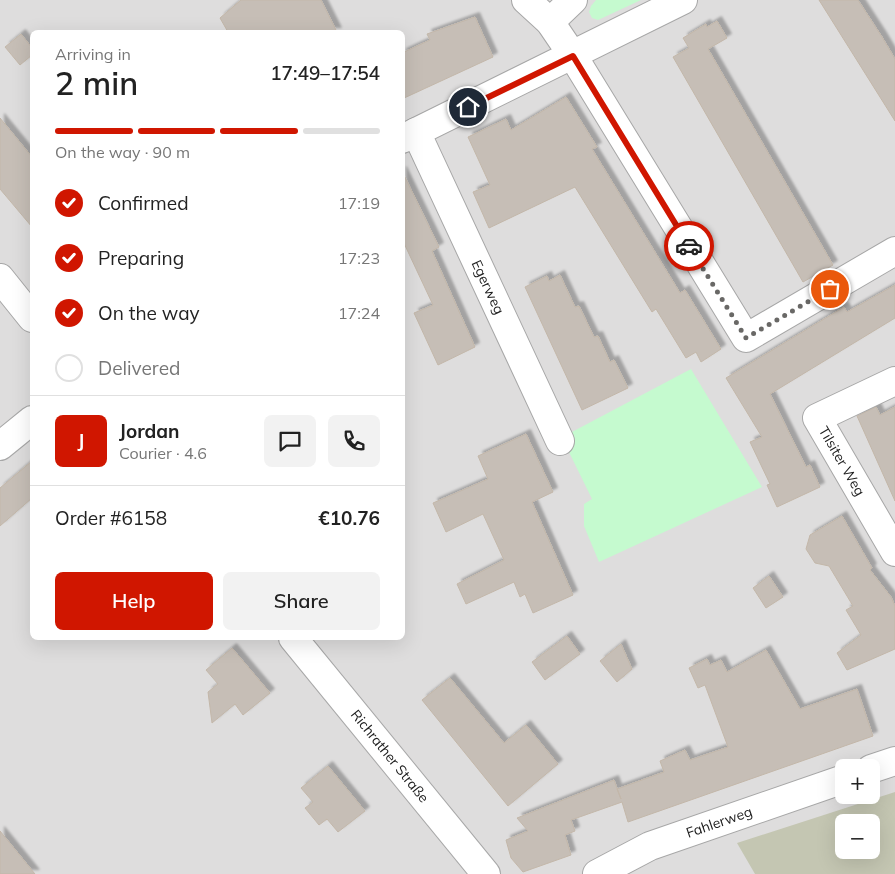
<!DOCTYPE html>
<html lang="en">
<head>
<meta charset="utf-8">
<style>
  body { margin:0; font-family:Mulish,sans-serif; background:#f2f2f2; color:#222; height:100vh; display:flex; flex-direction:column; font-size:19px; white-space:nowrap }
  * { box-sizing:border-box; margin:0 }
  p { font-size:16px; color:#767676 }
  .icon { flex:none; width:28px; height:28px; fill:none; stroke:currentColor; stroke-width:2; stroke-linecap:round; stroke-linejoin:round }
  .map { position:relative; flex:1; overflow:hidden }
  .panel { position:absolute; left:30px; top:30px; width:375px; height:610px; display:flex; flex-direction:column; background:#fff; border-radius:8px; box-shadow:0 5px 20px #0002 }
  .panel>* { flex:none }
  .fabs { position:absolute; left:835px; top:759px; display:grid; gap:10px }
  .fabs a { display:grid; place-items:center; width:45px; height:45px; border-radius:8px; background:#fff; box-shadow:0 5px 20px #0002; font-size:25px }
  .pin { position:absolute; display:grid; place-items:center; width:42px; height:42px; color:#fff; margin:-21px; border:2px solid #fff; border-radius:50%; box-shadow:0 1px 5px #0007 }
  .courier { position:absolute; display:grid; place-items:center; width:50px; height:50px; margin:-25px; border:4px solid #d01600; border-radius:50%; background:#fff; color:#222; box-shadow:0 1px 6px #0007 }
  .overview em { font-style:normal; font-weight:600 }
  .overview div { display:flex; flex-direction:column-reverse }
  .overview { display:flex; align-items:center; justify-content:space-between; height:85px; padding:0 25px }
  h1 { font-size:32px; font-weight:600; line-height:38px }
  .bar { display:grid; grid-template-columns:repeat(4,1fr); gap:8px 5px; align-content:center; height:60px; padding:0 25px }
  .bar i { height:6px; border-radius:4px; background:#e0e0e0 }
  .bar .current { background:#d01600 }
  .bar p { grid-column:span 4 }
  .line { display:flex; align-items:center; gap:12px; padding:0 25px; border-top:1px solid #e0e0e0 }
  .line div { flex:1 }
  .round { display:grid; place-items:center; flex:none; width:52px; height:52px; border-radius:8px; background:#f2f2f2 }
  ol { padding:0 25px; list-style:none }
  li { display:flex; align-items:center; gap:15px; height:55px }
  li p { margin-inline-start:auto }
  li .icon { padding:5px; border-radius:50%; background:#d01600; color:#fff; stroke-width:4 }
  li:last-child { color:#767676 }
  li i { width:28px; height:28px; border:2px solid #e0e0e0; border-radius:50% }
  .cta { display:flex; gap:10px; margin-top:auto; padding:10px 25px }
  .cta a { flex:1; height:58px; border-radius:8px; background:#d01600; color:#fff; font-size:20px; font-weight:600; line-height:58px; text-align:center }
  .cta a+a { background:#f2f2f2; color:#222 }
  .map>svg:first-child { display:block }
</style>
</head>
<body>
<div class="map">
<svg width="895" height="874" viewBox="0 0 895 874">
  <defs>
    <filter id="shadow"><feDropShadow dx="4.5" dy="-4.5" stdDeviation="1" flood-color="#0004"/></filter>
  </defs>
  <rect width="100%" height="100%" fill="#f1efe7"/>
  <path fill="#dedddd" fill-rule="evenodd" d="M0,0h895v874h-895zM32,32h370v606h-370zM844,768h27v27h-27zM844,822h27v28h-27z"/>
  <path fill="#c4c6b2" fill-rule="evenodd" d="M895,792v82h-140l-18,-31zM844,822h27v28h-27z"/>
  <g fill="#c5facf">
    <polygon points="596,0 641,0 598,20 592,18 589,12 591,6"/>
    <polygon points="691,369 762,487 599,562 584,526 584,504 592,499 567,448 570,433"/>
  </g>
  <g fill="#c6beb6" stroke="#c3b7a9" filter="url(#shadow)">
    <polygon points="241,0 321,0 337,32 228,32 220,18"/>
    <polygon points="819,0 858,0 882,37 895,59 895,121"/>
    <polygon points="475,17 493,57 402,99 402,53 430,40 427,34"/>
    <polygon points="717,21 727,38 708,49 833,265 803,282 673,57 689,48 683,38 706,24 707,27"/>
    <polygon points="21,34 32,48 32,55 20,65 5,47"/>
    <polygon points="566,97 597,147 592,149 680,293 685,290 721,349 701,362 696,352 686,358 656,309 652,312 575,187 489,228 473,192 490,185 468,137 506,119 511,130"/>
    <polygon points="0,118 32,157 32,227 0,189"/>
    <polygon points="402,171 439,247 432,251 475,347 438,365 414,313 433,305 402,239"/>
    <polygon points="560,275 575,307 579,306 594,337 598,336 610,362 614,360 628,388 582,410 525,287 547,276 549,281"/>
    <polygon points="895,285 895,318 770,394 806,467 810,465 820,487 777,507 767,485 770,484 750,442 762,437 726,378 844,307 847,312"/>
    <polygon points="876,407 880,415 895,407 895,501 857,416"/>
    <polygon points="526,434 553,492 532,502 573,595 533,613 525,594 520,597 514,582 466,604 457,584 504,560 483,514 446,532 433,503 488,479 478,456"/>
    <polygon points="32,461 32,498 0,526 0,488"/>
    <polygon points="842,516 872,568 870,570 891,597 895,606 895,649 847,670 837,653 861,635 846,610 853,606 829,566 815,563 806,549 810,535"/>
    <polygon points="769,576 783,597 766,608 753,588"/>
    <polygon points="567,636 580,654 545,680 532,662"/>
    <polygon points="621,644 632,669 617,682 600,661"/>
    <polygon points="232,648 270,693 243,715 235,704 212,723 208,692 218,684 206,670"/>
    <polygon points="766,650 800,709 857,689 873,736 628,822 622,802 571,820 575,831 565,835 571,855 523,872 511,858 506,840 528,831 517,818 614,780 621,799 617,789 664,772 660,761 685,750 690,760 728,747 705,685 698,688 689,668 707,659 710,665 721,660 727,672"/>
    <polygon points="450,678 504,743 526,725 558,764 508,806 422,700"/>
    <polygon points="328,766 365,811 338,832 327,819 319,825 305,808 313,802 301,788"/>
    <polygon points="0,831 35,874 0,874"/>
  </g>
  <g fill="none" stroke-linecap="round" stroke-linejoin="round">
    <g stroke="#a7a7a7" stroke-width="30">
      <g id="minor">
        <polyline points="526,0 550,22 573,56 746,338 895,251"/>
        <polyline points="550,22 573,0"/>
        <polyline points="416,132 560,441"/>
        <polyline points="402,139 683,0"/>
        <polyline points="895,381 817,418 895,552"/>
        <polyline points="0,446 32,420"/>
        <polyline points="871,769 895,761"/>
        <polyline points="597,874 650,846 844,779"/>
      </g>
    </g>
    <g stroke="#a7a7a7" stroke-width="30">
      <g id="tertiary">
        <polyline points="0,278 32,318"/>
        <polyline points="293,638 486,874"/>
      </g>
    </g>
    <use href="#minor" stroke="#fff" stroke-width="28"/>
    <use href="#tertiary" stroke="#fff" stroke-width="28"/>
  </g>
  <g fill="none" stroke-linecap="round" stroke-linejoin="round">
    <polyline stroke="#696866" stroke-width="5" stroke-dasharray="0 9" points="689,246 746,338 830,289"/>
    <polyline stroke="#d01600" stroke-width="6" points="468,107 573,56 689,246"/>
  </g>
  <g text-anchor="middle" stroke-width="4" stroke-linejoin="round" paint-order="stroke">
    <g font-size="14" fill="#202020" stroke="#fff">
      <text transform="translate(488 287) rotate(65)" y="5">Egerweg</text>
      <text transform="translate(842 461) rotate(60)" y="5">Tilsiter Weg</text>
      <text transform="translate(390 756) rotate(51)" y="5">Richrather Straße</text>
      <text transform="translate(719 822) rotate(-19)" y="5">Fahlerweg</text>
    </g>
  </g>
</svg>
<div class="fabs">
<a>+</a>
<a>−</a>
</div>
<div class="pin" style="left:830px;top:289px;background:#ea580c"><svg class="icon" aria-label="bag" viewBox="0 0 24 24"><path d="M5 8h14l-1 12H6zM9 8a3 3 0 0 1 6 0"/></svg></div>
<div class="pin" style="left:468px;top:107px;background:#1f2937"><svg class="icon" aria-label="home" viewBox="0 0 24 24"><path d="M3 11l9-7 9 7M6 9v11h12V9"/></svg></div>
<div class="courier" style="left:689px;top:246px"><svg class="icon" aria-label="car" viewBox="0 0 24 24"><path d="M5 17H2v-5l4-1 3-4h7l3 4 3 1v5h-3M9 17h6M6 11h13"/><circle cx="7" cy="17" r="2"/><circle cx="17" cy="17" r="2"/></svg></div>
<section class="panel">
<div class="overview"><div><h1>2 min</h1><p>Arriving in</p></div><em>17:49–17:54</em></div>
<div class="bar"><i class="current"></i><i class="current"></i><i class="current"></i><i></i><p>On the way · 90 m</p></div>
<ol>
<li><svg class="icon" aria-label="check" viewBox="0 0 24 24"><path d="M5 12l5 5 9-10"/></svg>Confirmed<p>17:19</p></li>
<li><svg class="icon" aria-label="check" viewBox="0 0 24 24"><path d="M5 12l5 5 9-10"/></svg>Preparing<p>17:23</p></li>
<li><svg class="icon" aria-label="check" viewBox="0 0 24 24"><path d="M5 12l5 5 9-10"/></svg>On the way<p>17:24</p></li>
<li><i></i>Delivered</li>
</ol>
<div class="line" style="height:90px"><b class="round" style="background:#d01600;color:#fff">J</b><div><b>Jordan</b><p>Courier · 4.6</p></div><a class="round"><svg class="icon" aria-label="chat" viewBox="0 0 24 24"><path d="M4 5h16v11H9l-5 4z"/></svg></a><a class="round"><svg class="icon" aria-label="phone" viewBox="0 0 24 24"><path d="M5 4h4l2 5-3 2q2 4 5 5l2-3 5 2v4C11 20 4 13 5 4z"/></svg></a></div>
<div class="line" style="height:65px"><div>Order #6158</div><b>€10.76</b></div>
<div class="cta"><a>Help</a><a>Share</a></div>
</section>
</div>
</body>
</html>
